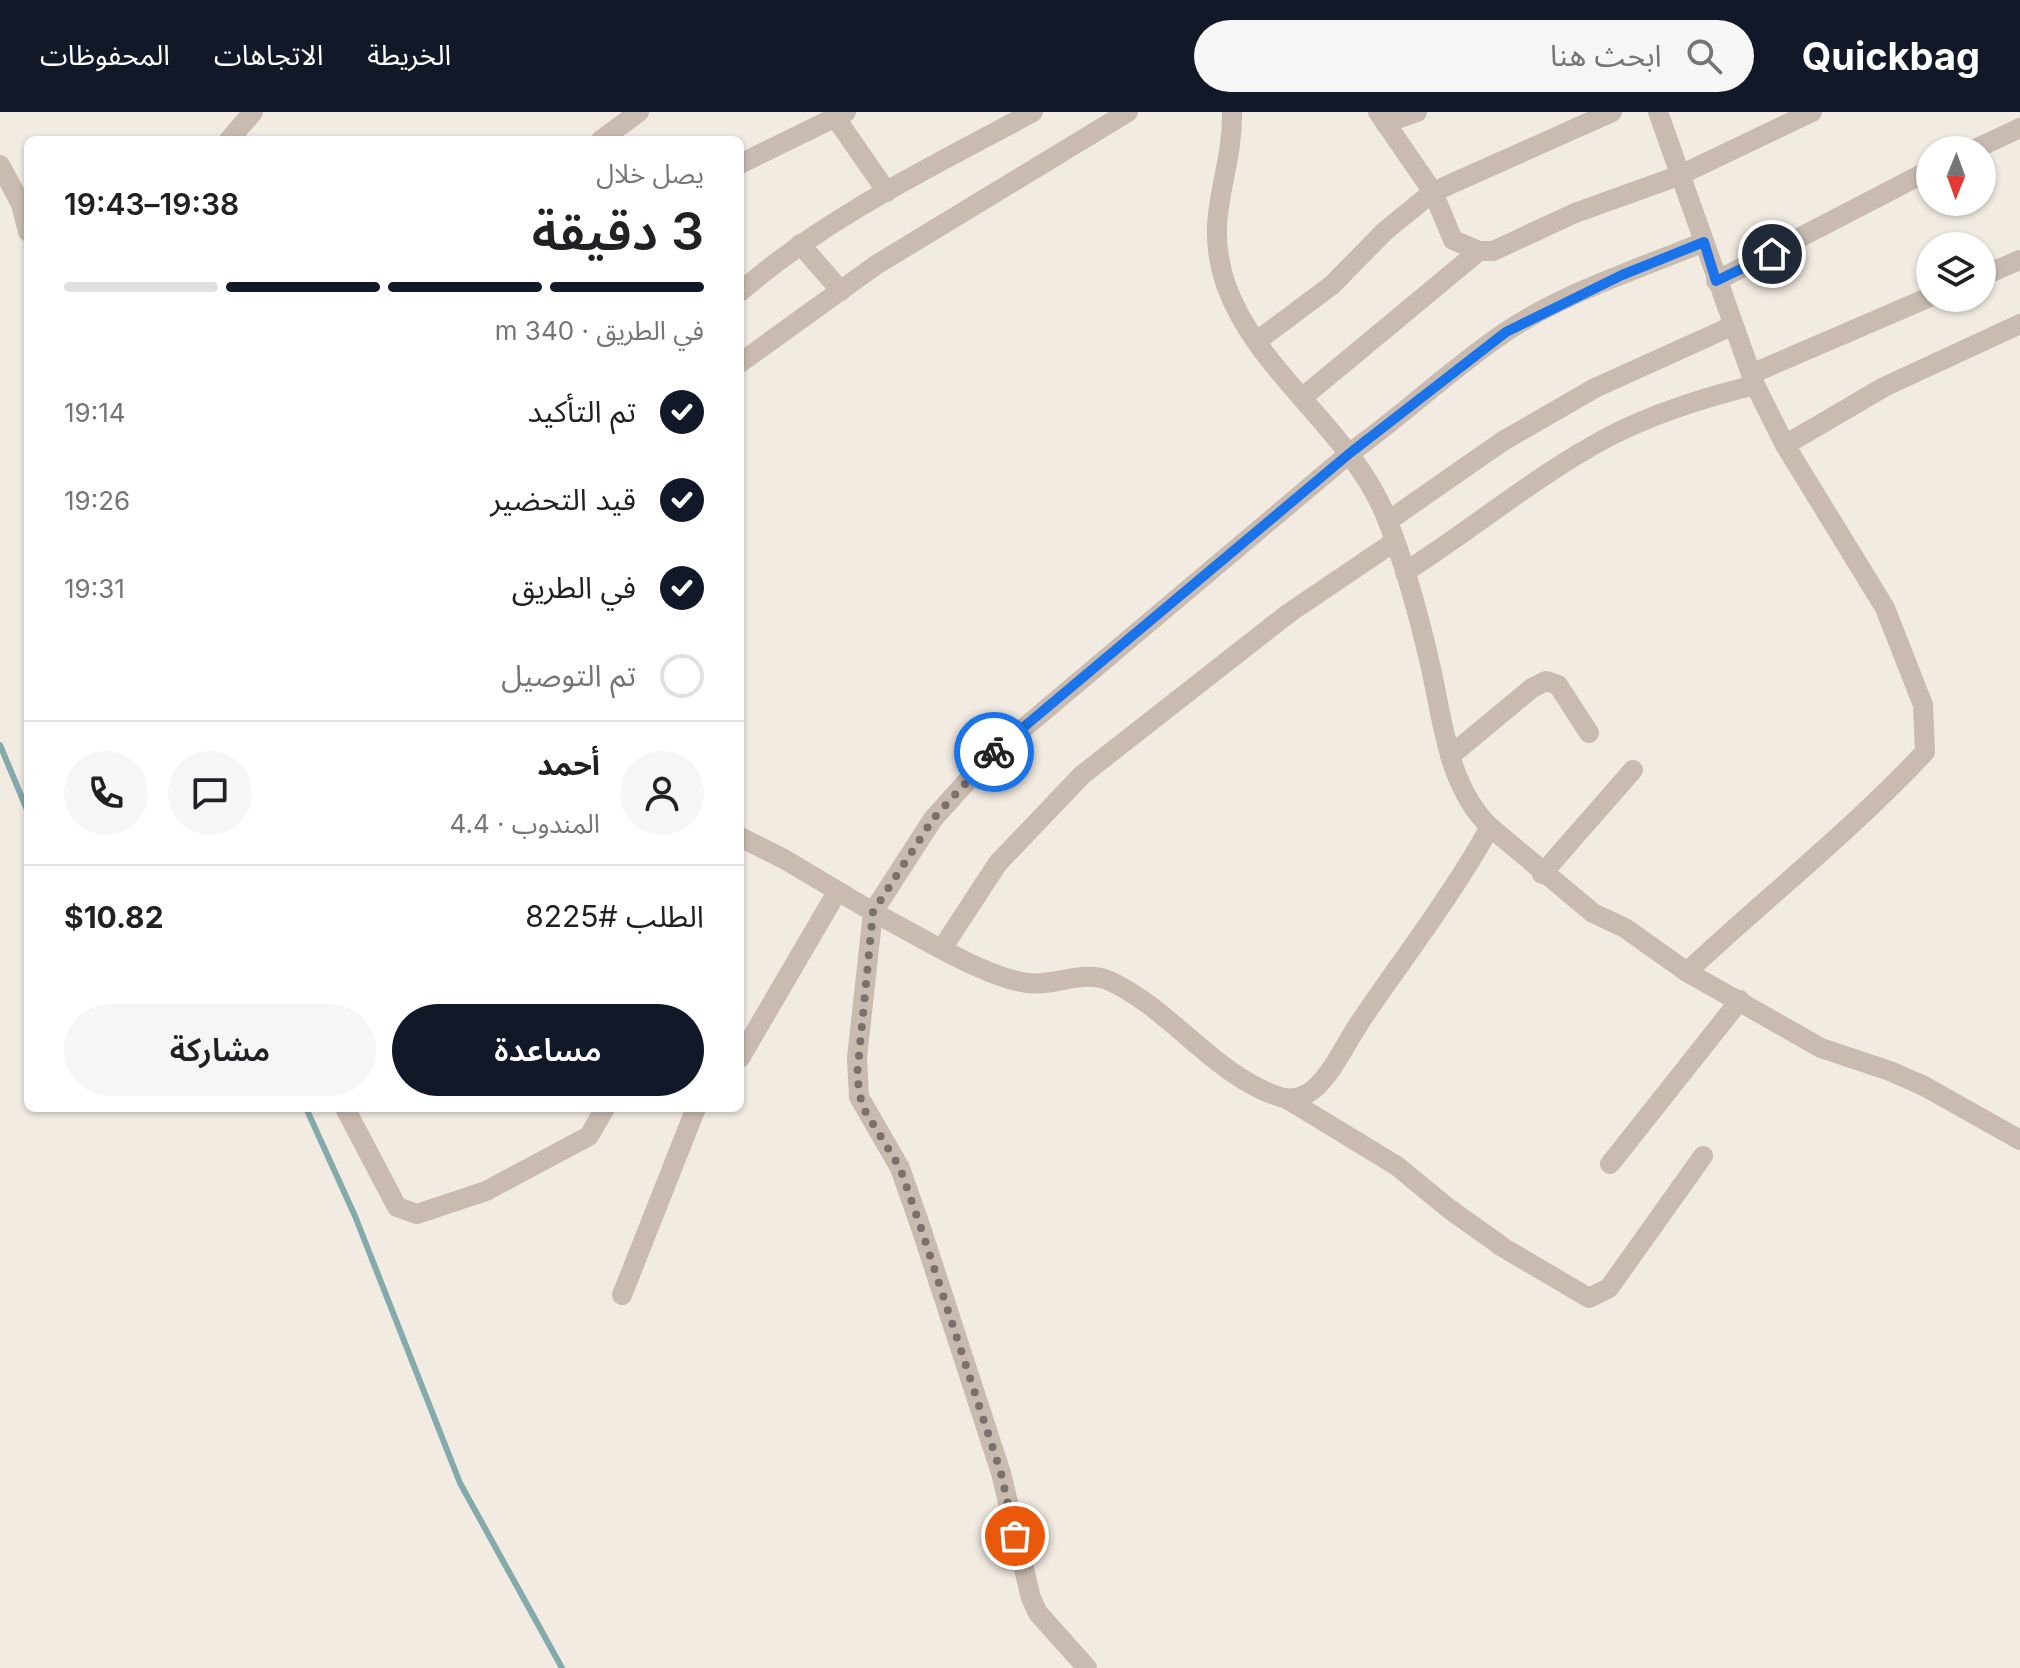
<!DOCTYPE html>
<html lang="ar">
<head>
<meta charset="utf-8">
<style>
  body { margin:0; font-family:Inter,"Noto Sans Arabic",sans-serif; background:#f6f6f6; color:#202124; direction:rtl; height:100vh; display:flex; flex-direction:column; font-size:30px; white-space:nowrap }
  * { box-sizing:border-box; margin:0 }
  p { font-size:26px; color:#757577 }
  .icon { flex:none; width:44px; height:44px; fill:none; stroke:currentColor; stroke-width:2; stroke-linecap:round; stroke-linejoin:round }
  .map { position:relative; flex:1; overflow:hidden; direction:ltr }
  .drawer { position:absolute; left:24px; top:24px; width:720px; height:976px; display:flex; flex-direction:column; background:#fff; border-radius:12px; box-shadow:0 2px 6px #0004; direction:rtl }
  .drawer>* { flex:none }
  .needle { width:52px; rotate:181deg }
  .controls { position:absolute; left:1916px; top:24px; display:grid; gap:16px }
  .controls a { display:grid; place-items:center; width:80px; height:80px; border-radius:50%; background:#fff; box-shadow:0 2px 6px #0004; font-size:40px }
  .pin { position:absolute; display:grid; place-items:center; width:68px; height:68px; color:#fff; margin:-34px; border:4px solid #fff; border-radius:50%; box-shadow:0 2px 8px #0007 }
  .courier { position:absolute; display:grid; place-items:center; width:80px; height:80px; margin:-40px; border:6px solid #1a73e8; border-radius:50%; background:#fff; color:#222; box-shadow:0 2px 10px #0007 }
  .headline em { font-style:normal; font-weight:600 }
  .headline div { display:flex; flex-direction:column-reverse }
  .headline { display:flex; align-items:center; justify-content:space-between; height:136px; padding:0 40px }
  h1 { font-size:52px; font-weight:600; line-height:60px }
  .bar { display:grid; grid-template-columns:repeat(4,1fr); gap:12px 8px; align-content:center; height:96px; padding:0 40px }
  .bar i { height:10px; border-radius:6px; background:#e0e0e0 }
  .bar .active { background:#111827 }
  .bar p { grid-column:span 4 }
  .line { display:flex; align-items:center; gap:20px; padding:0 40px; border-top:2px solid #e0e0e0 }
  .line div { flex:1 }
  .round { display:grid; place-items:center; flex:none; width:84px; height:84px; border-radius:42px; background:#f6f6f6 }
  ol { padding:0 40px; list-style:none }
  li { display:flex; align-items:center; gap:24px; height:88px }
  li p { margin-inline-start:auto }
  li .icon { padding:8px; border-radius:50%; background:#111827; color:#fff; stroke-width:4 }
  li:last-child { color:#757577 }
  li i { width:44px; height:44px; border:4px solid #e0e0e0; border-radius:50% }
  .primary-button { display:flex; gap:16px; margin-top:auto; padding:16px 40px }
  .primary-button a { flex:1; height:92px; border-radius:48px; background:#111827; color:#fff; font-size:32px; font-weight:600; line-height:92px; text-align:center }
  .primary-button a+a { background:#f6f6f6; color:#202124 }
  header { display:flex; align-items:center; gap:48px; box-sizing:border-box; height:112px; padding:0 40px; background:#111827; color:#fff }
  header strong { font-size:38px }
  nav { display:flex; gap:44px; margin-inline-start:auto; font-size:28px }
  .search { width:560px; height:72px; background:#f6f6f6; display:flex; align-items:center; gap:20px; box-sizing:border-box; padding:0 28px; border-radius:44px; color:#757577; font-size:30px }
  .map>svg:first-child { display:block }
</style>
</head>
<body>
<header>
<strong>Quickbag</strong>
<div class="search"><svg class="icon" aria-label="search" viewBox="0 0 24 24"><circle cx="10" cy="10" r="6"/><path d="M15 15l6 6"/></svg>ابحث هنا</div>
<nav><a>الخريطة</a><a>الاتجاهات</a><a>المحفوظات</a></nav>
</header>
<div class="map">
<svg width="2020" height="1556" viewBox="0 0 2020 1556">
  <rect width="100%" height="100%" fill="#f2ebe2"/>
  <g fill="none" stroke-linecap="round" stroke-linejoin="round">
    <g stroke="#84aaac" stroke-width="6">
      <polyline points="0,633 28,700"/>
      <polyline points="306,996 355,1104 460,1371 562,1556"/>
    </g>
    <g stroke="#c9bbaf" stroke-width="20">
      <path d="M1232,0c1,66 -30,103 -6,173 31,88 126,145 161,234 18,46 32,97 43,145 13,56 17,121 60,163 -37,67 -85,129 -128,192 -16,23 -27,51 -48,70 -10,8 -21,12 -34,8 -65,-21 -108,-87 -170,-116 -27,-12 -55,6 -83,2 -43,-6 -114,-50 -154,-71l60,-93 54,-60 363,-306c53,-38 100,-83 154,-120 59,-40 134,-64 200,-91"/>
      <polyline points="1378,0 1433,80 1453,128 1479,139 1493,139 1575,101 1678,64 1812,0"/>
      <path d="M1658,0l97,273 30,60 100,163 38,97 2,47c-74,79 -159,146 -238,220"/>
      <polyline points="835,5 887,80"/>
      <polyline points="1385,11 1417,0"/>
      <polyline points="229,28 253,0"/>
      <polyline points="601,28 639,0"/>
      <polyline points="1973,38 2020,16"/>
      <polyline points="740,52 846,0"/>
      <polyline points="0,53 21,92 28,120"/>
      <polyline points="800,132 841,179"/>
      <polyline points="1982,164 2020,148"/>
      <polyline points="1716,169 1930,58"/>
      <path d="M740,180c86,-75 193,-126 293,-180"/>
      <polyline points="1257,229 1332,173 1385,119 1433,80 1612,0"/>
      <polyline points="740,251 876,153 1128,0"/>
      <polyline points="1751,262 1930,185"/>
      <polyline points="1303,285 1479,139"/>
      <polyline points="1785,333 1884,275 2020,212"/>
      <polyline points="1388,409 1503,329 1595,276 1732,214"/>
      <path d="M1405,460c69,-44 133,-98 205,-136 45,-23 96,-39 145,-51"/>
      <polyline points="1450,644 1532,576 1546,569 1558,573 1589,621"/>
      <polyline points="1490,715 1593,801 1625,816 1687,860 1821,936 1890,959 1924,974 2020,1028"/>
      <polyline points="740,725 784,747 873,800 857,946 859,985 900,1056 921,1116 1001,1361 1031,1486 1038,1501 1087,1556"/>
      <polyline points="1542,762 1633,658"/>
      <polyline points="943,835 998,751 1082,663 1289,501 1394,430"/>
      <polyline points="740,946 837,780"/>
      <polyline points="1287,987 1397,1054 1448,1096 1504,1136 1589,1186 1609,1176 1703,1044"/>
      <polyline points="345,996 397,1095 417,1102 486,1079 589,1024 605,996"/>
      <polyline points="1610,1052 1740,888"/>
      <polyline points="622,1183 696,996"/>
    </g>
  </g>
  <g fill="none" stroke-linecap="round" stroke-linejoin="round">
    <polyline stroke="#7a716c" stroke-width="8" stroke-dasharray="0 14.4" points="994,640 933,707 873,800 857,964 862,994 900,1056 921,1116 1001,1361 1015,1424"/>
    <polyline stroke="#1a73e8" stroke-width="10" points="994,640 1350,341 1506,220 1622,163 1704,130 1716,169 1772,142"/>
  </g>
</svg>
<div class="controls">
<a><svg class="needle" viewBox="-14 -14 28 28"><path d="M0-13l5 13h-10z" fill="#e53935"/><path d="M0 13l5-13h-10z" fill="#757577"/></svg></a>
<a><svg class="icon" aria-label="layers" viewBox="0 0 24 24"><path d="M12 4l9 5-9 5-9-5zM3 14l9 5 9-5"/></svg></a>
</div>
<div class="pin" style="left:1015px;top:1424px;background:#ea580c"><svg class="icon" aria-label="bag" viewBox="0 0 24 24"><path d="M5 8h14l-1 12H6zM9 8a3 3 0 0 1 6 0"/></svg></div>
<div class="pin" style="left:1772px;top:142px;background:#1f2937"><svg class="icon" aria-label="home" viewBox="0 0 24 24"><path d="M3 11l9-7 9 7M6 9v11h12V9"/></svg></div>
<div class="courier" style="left:994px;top:640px"><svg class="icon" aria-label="bike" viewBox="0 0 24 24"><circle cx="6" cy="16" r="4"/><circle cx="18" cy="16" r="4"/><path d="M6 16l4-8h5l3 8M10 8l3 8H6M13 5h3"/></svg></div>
<section class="drawer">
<div class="headline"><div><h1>3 دقيقة</h1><p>يصل خلال</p></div><em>19:38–19:43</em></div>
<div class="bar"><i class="active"></i><i class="active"></i><i class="active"></i><i></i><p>في الطريق · 340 m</p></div>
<ol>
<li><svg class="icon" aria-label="check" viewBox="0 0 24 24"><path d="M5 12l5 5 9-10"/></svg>تم التأكيد<p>19:14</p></li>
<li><svg class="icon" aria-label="check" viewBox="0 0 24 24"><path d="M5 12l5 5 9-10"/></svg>قيد التحضير<p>19:26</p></li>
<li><svg class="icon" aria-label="check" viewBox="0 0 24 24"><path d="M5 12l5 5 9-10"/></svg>في الطريق<p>19:31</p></li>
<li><i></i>تم التوصيل</li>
</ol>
<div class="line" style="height:144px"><a class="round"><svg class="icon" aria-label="person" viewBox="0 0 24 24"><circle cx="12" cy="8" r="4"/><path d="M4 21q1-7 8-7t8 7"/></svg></a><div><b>أحمد</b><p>المندوب · 4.4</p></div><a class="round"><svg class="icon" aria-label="chat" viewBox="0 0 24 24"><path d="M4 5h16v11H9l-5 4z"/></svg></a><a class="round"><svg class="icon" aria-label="phone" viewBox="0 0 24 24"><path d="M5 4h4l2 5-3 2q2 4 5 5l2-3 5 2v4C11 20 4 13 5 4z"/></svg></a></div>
<div class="line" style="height:104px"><div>الطلب #8225</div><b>$10.82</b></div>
<div class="primary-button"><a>مساعدة</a><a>مشاركة</a></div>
</section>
</div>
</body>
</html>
